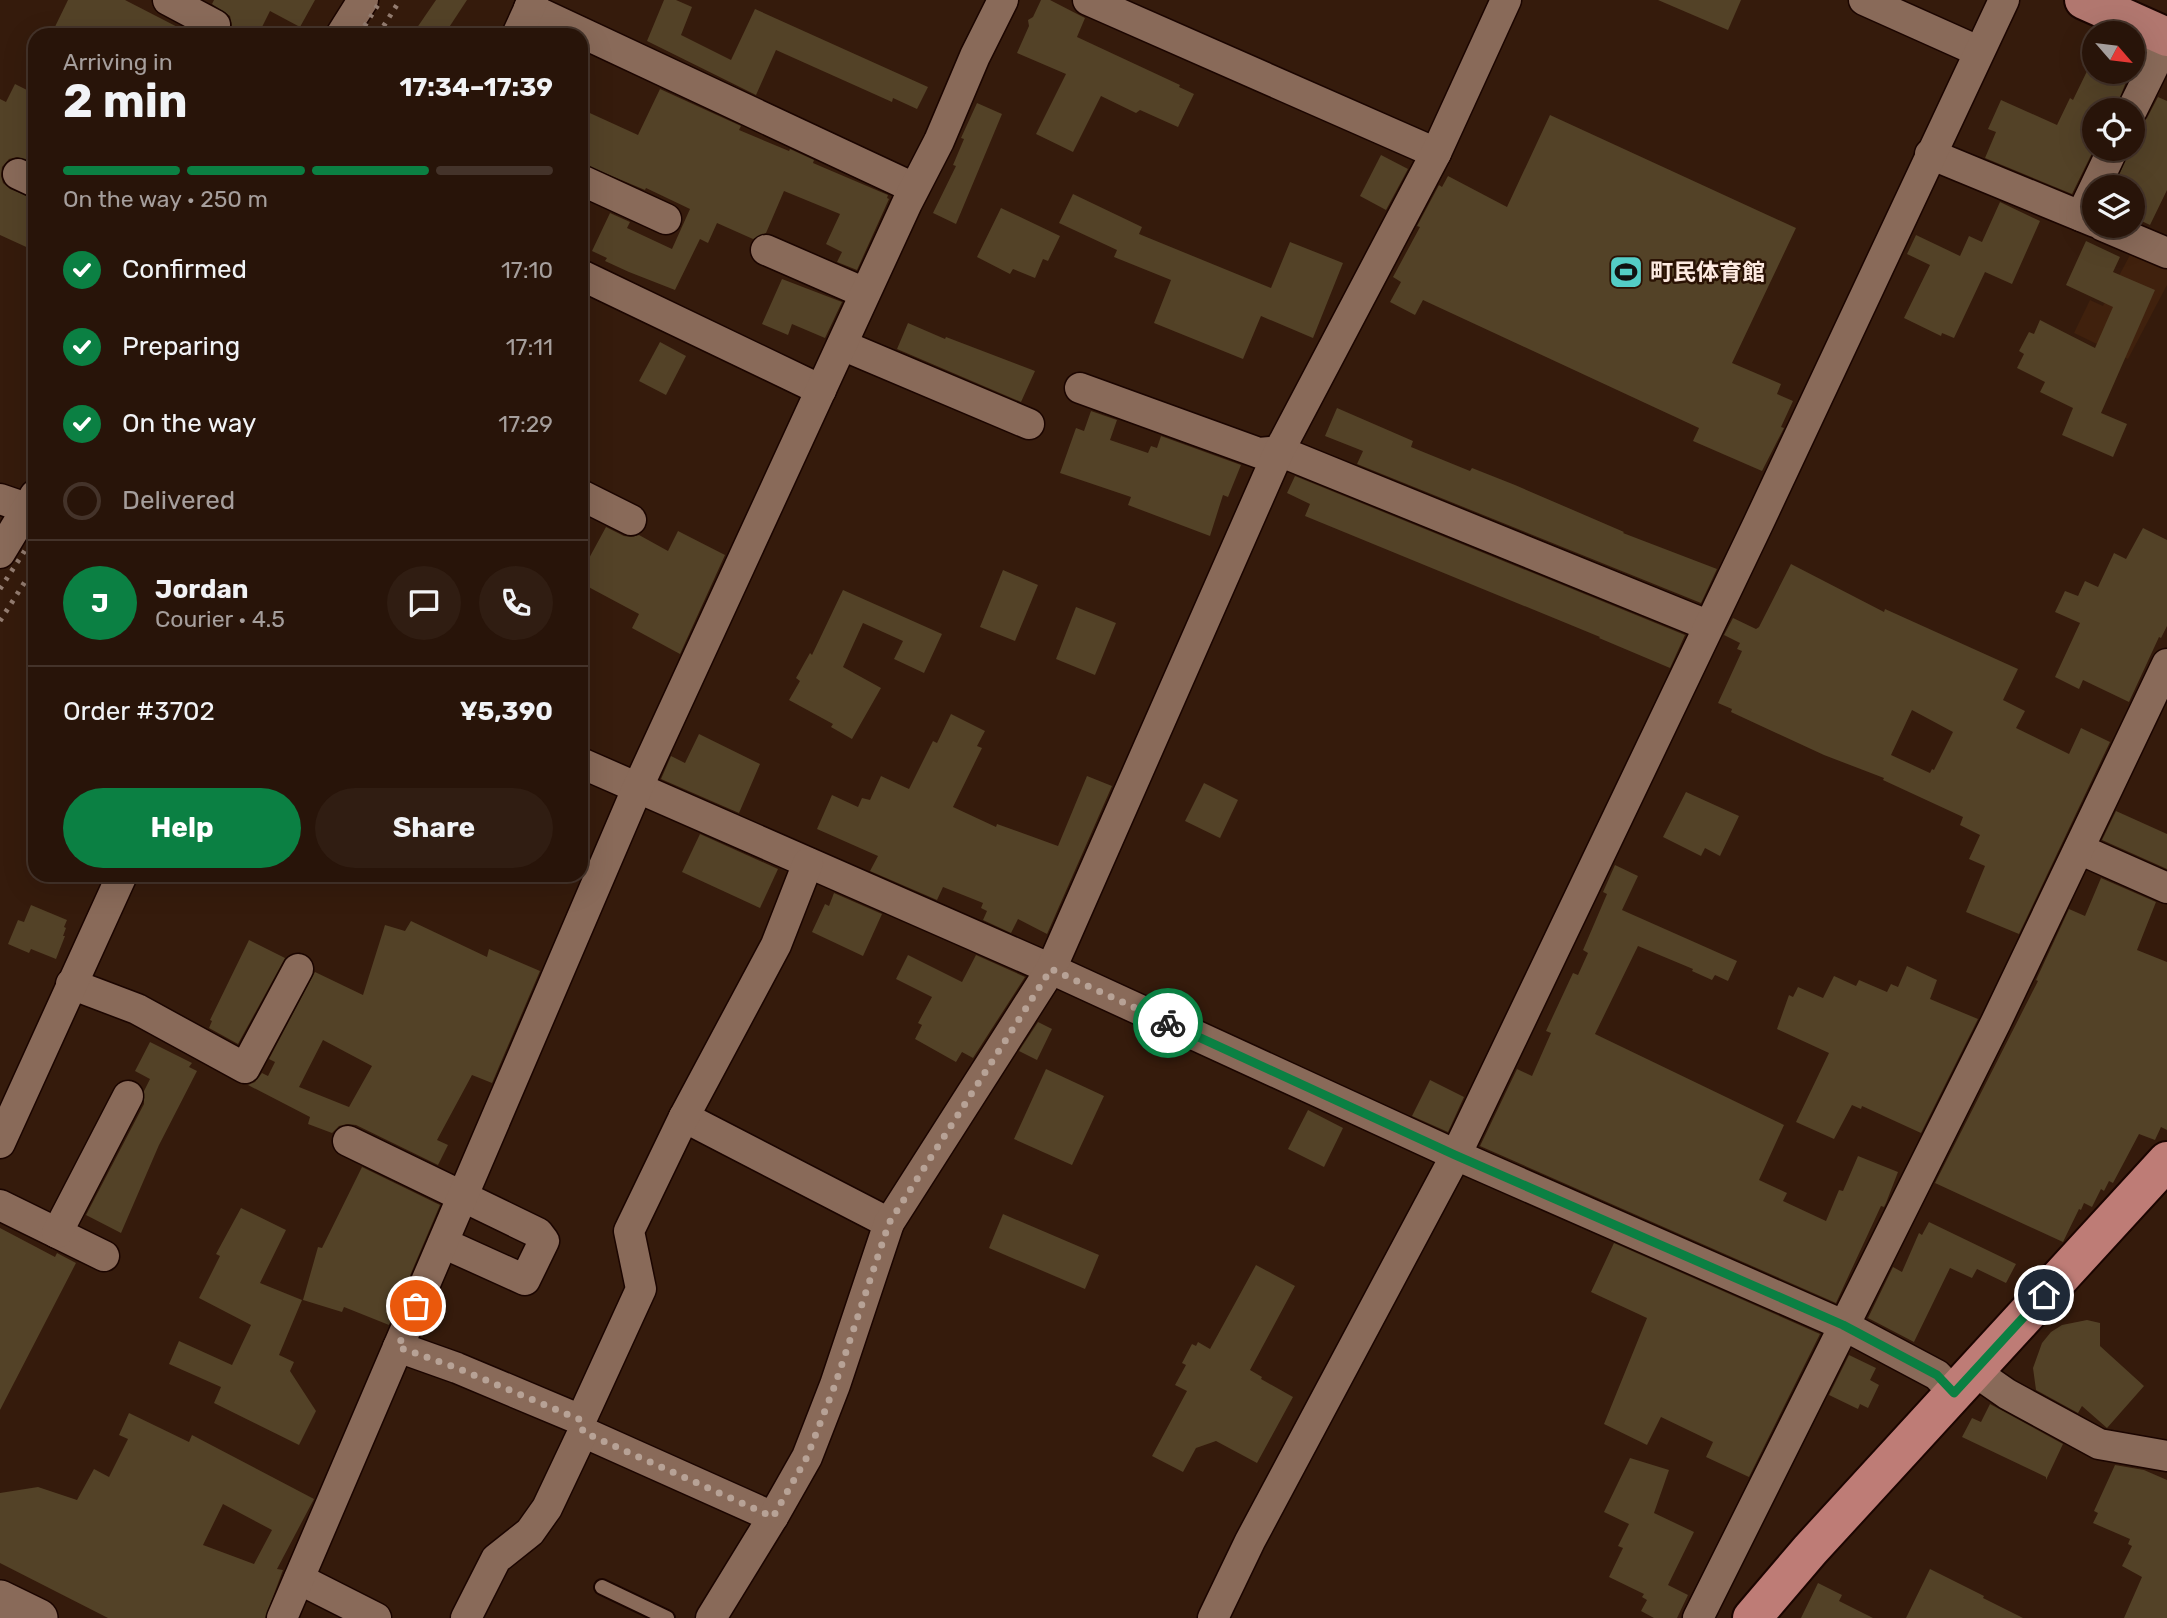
<!DOCTYPE html>
<html lang="en">
<head>
<meta charset="utf-8">
<style>
  body { margin:0; font-family:Rubik,"Noto Sans JP",sans-serif; background:#301d12; color:#f1f3f6; height:100vh; display:flex; flex-direction:column; font-size:26px; white-space:nowrap }
  * { box-sizing:border-box; margin:0 }
  p { font-size:23px; color:#a59e9c }
  .icon { flex:none; width:38px; height:38px; fill:none; stroke:currentColor; stroke-width:2; stroke-linecap:round; stroke-linejoin:round }
  .map { position:relative; flex:1; overflow:hidden }
  .side { position:absolute; left:28px; top:28px; width:560px; height:854px; display:flex; flex-direction:column; background:#281409; border-radius:21px; box-shadow:0 7px 28px #0002,0 0 0 2px #44332a }
  .side>* { flex:none }
  .needle { width:46px; rotate:118deg }
  .fabs { position:absolute; left:2082px; top:21px; display:grid; gap:14px }
  .fabs a { display:grid; place-items:center; width:63px; height:63px; border-radius:50%; background:#281409; box-shadow:0 7px 28px #0002,0 0 0 2px #44332a; font-size:35px }
  .pin { position:absolute; display:grid; place-items:center; width:60px; height:60px; color:#fff; margin:-30px; border:4px solid #fff; border-radius:50%; box-shadow:0 2px 7px #0007 }
  .courier { position:absolute; display:grid; place-items:center; width:70px; height:70px; margin:-35px; border:5px solid #0b8043; border-radius:50%; background:#fff; color:#222; box-shadow:0 2px 9px #0007 }
  .summary em { font-style:normal; font-weight:700 }
  .summary div { display:flex; flex-direction:column-reverse }
  .summary { display:flex; align-items:center; justify-content:space-between; height:119px; padding:0 35px }
  h1 { font-size:46px; font-weight:700; line-height:52px }
  .bar { display:grid; grid-template-columns:repeat(4,1fr); gap:10px 7px; align-content:center; height:84px; padding:0 35px }
  .bar i { height:9px; border-radius:5px; background:#44332a }
  .bar .selected { background:#0b8043 }
  .bar p { grid-column:span 4 }
  .line { display:flex; align-items:center; gap:18px; padding:0 35px; border-top:2px solid #44332a }
  .line div { flex:1 }
  .round { display:grid; place-items:center; flex:none; width:74px; height:74px; border-radius:37px; background:#301d12 }
  ol { padding:0 35px; list-style:none }
  li { display:flex; align-items:center; gap:21px; height:77px }
  li p { margin-inline-start:auto }
  li .icon { padding:7px; border-radius:50%; background:#0b8043; color:#fff; stroke-width:4 }
  li:last-child { color:#a59e9c }
  li i { width:38px; height:38px; border:4px solid #44332a; border-radius:50% }
  .button { display:flex; gap:14px; margin-top:auto; padding:14px 35px }
  .button a { flex:1; height:80px; border-radius:42px; background:#0b8043; color:#fff; font-size:28px; font-weight:700; line-height:80px; text-align:center }
  .button a+a { background:#301d12; color:#f1f3f6 }
  .map>svg:first-child { display:block }
</style>
</head>
<body>
<div class="map">
<svg width="2167" height="1618" viewBox="0 0 2167 1618">
  <rect width="100%" height="100%" fill="#351b0c"/>
  <polygon fill="#40210d" points="2130,255 2167,269 2167,285 2128,359 2074,333 2090,300 2103,306"/>
  <g fill="#534227" fill-rule="evenodd">
    <polygon points="68,0 125,0 193,35 51,35"/>
    <polygon points="214,0 315,0 300,27 270,11 258,35 229,35 232,25 230,16 212,4"/>
    <polygon points="436,0 467,0 444,35 412,35"/>
    <polygon points="664,0 676,0 692,7 681,35 731,60 755,9 928,87 917,109 893,98 892,102 776,50 756,95 647,41"/>
    <polygon points="1041,0 1050,0 1085,18 1077,37 1180,85 1179,87 1194,94 1178,127 1140,110 1136,113 1101,96 1073,152 1036,134 1066,74 1017,53 1029,26 1028,20 1033,17"/>
    <polygon points="1658,0 1741,0 1728,30"/>
    <polygon points="2090,65 2095,67 2095,72 2105,72 2126,82 2115,110 2095,110 2095,147 2072,194 1985,158 1996,132 1988,129 2001,100 2057,125 2070,98 2073,100"/>
    <polygon points="15,84 35,94 35,163 17,157 9,159 2,167 1,176 3,183 10,189 35,199 35,251 0,235 0,99 6,102"/>
    <polygon points="660,89 741,126 739,130 789,151 790,149 814,160 813,163 888,195 887,198 889,199 857,270 837,262 842,252 826,244 840,214 784,191 766,233 753,239 717,223 708,243 700,239 675,290 629,272 605,261 607,258 592,251 610,213 630,222 627,228 672,249 690,209 646,188 645,190 581,163 581,109 638,135"/>
    <polygon points="2158,97 2167,101 2167,190 2150,225 2133,217 2133,187 2114,187 2130,149 2133,149 2133,127 2141,125 2147,118"/>
    <polygon points="977,103 1002,114 956,224 933,213 956,166 953,165 964,139 961,138"/>
    <polygon points="1550,115 1796,228 1732,363 1781,384 1777,394 1793,401 1781,427 1784,428 1762,471 1693,441 1699,428 1423,300 1415,315 1390,302 1401,282 1393,277 1420,227 1417,226 1439,185 1442,187 1448,176 1507,207"/>
    <polygon points="1381,155 1408,169 1386,210 1360,196"/>
    <polygon points="1073,194 1142,227 1139,234 1271,288 1290,242 1343,263 1313,338 1261,316 1243,359 1154,323 1171,280 1114,257 1117,250 1059,223"/>
    <polygon points="2000,202 2040,221 2012,284 1985,272 1954,338 1942,333 1941,336 1904,318 1930,265 1907,254 1916,235 1960,256 1969,236 1982,242"/>
    <polygon points="1001,208 1060,236 1048,261 1043,259 1035,278 1013,269 1010,274 977,257"/>
    <polygon points="2086,241 2120,257 2113,272 2155,290 2101,413 2127,424 2113,457 2062,435 2073,408 2040,392 2045,382 2017,368 2024,354 2019,351 2029,332 2034,334 2040,320 2095,348 2113,307 2066,285"/>
    <polygon points="782,279 842,302 825,338 792,324 788,335 762,324"/>
    <polygon points="908,323 945,339 946,337 1035,371 1021,402 897,349"/>
    <polygon points="660,342 686,356 666,395 639,381"/>
    <polygon points="1337,408 1413,441 1411,447 1470,471 1472,468 1515,485 1624,532 1623,533 1717,569 1701,603 1357,464 1363,451 1325,436"/>
    <polygon points="1091,411 1117,420 1110,440 1148,453 1151,446 1157,448 1161,436 1241,465 1228,497 1223,495 1210,536 1128,505 1131,497 1060,473 1076,428 1084,431"/>
    <polygon points="1295,476 1685,635 1670,668 1599,638 1600,637 1305,516 1310,504 1287,493"/>
    <polygon points="606,527 624,536 631,537 639,535 668,551 678,531 725,555 680,654 632,628 639,614 581,583 581,573"/>
    <polygon points="2143,528 2167,540 2167,626 2161,638 2159,637 2129,702 2083,680 2079,689 2055,677 2080,623 2055,612 2065,591 2078,596 2085,581 2098,587 2114,553 2126,559"/>
    <path d="M1791,564l93,48 1,-3 133,60 -15,31 22,11 -9,17 53,26 12,-26 29,14 -91,192 -53,-22 19,-46 -16,-7 11,-24 -20,-10 3,-8 -80,-37 1,-2 -60,-23 -93,-43 1,-3 -14,-6 24,-52 -5,-2 3,-6 -16,-8 9,-17 23,11 3,-2zM1912,710l41,22 -19,38 -2,-1 -2,4 -39,-18z"/>
    <polygon points="1003,570 1038,585 1015,641 980,627"/>
    <polygon points="843,590 942,634 924,673 894,659 903,641 863,623 843,667 881,688 852,739 831,727 833,724 789,700 800,681 796,678 810,653 812,655"/>
    <polygon points="1076,607 1116,623 1095,675 1056,659"/>
    <polygon points="951,714 985,731 977,746 982,748 953,807 996,827 997,824 1058,846 1087,776 1112,786 1047,934 1018,919 1011,933 983,920 987,911 981,908 983,903 943,887 937,900 870,871 878,856 817,829 832,795 858,807 862,798 870,800 881,776 909,789 933,741 937,743"/>
    <polygon points="699,734 760,764 739,813 661,779 671,756 685,763"/>
    <polygon points="1204,783 1238,800 1220,838 1185,821"/>
    <polygon points="1686,792 1739,816 1720,856 1705,848 1701,856 1663,837"/>
    <polygon points="2116,811 2167,834 2167,869 2102,840"/>
    <polygon points="700,834 778,869 760,908 682,872"/>
    <polygon points="1615,865 1638,876 1622,910 1737,961 1728,981 1715,975 1712,980 1692,971 1693,969 1638,946 1595,1034 1784,1125 1759,1180 1787,1193 1783,1201 1826,1221 1839,1190 1843,1191 1858,1156 1898,1172 1886,1203 1884,1207 1881,1206 1836,1303 1480,1146 1517,1069 1532,1076 1551,1033 1546,1031 1573,973 1578,975 1588,953 1583,950 1607,894 1603,892"/>
    <polygon points="2101,878 2156,902 2137,950 2167,962 2167,1130 2161,1127 2155,1140 2139,1134 2113,1183 2109,1181 2104,1191 2101,1189 2092,1207 2084,1203 2081,1210 2079,1209 2063,1242 1935,1183 2038,981 2036,980 2069,909 2085,916"/>
    <polygon points="834,893 882,914 863,956 812,932 825,904 829,906"/>
    <polygon points="31,905 67,920 64,927 66,928 63,936 65,936 56,959 31,949 29,953 8,944 18,920 24,922"/>
    <path d="M411,921l76,36 2,-8 51,22 -48,112 -20,-8 -35,65 11,5 -10,20 -82,-40 -9,-1 -8,2 -7,7 -24,-9 2,-7 -62,-32 7,-3 7,-9 6,3 7,-14 -6,-3 46,-87 48,23 22,-70 20,6zM323,1040l49,26 -23,41 -50,-20z"/>
    <polygon points="249,940 285,958 238,1044 209,1028 212,1021 210,1020"/>
    <polygon points="908,955 962,982 976,955 1025,977 973,1058 962,1052 956,1062 915,1039 922,1025 918,1023 932,997 896,979"/>
    <polygon points="1907,966 1937,980 1930,999 1978,1019 1921,1133 1862,1106 1861,1109 1852,1105 1834,1139 1796,1122 1829,1053 1777,1029 1789,995 1793,997 1798,987 1823,998 1834,976 1856,986 1859,980 1887,992 1891,984 1898,987"/>
    <polygon points="1038,1022 1052,1029 1037,1060 1019,1051"/>
    <polygon points="150,1042 192,1063 189,1067 197,1071 159,1145 121,1233 86,1215 144,1104 144,1091 150,1079 135,1071"/>
    <polygon points="1046,1069 1104,1096 1072,1165 1014,1139"/>
    <polygon points="1430,1080 1464,1097 1448,1132 1412,1116"/>
    <polygon points="1308,1110 1343,1128 1324,1167 1288,1149"/>
    <polygon points="362,1167 440,1205 389,1325 344,1307 342,1312 303,1300 318,1247 322,1248"/>
    <polygon points="241,1208 286,1230 260,1283 302,1300 279,1355 294,1362 290,1371 316,1411 299,1445 214,1403 221,1387 169,1364 179,1341 232,1365 251,1325 199,1298 220,1256 216,1254"/>
    <polygon points="1003,1214 1099,1255 1085,1289 989,1248"/>
    <polygon points="1929,1222 2016,1264 2006,1283 1977,1269 1972,1278 1950,1268 1914,1342 1868,1318 1893,1267 1902,1272 1919,1233 1922,1235"/>
    <polygon points="0,1228 55,1257 57,1253 76,1263 0,1410"/>
    <polygon points="1614,1243 1820,1334 1749,1477 1706,1457 1713,1442 1661,1417 1647,1445 1604,1424 1647,1318 1591,1292"/>
    <polygon points="1256,1265 1295,1286 1250,1370 1262,1377 1261,1379 1293,1397 1257,1463 1216,1441 1196,1448 1183,1472 1152,1456 1187,1391 1175,1385 1186,1365 1182,1363 1192,1344 1196,1346 1198,1342 1210,1349"/>
    <polygon points="2087,1320 2100,1323 2100,1346 2144,1386 2107,1428 2082,1406 2078,1413 2036,1390 2033,1368 2042,1343 2051,1332 2062,1325"/>
    <polygon points="1849,1355 1876,1368 1870,1380 1879,1385 1868,1408 1860,1404 1858,1409 1829,1395"/>
    <polygon points="1990,1404 2063,1444 2046,1480 2046,1477 1962,1437 1972,1418 1981,1422"/>
    <path d="M129,1413l60,29 3,-7 122,64 -37,70 6,1 -18,48h-157l-108,-55v-70l38,-6 39,13 17,-31 15,8 19,-38 -9,-4zM223,1504l49,26 -18,34 -51,-19z"/>
    <polygon points="1630,1458 1669,1470 1654,1513 1694,1532 1668,1585 1688,1595 1677,1618 1654,1618 1641,1611 1647,1600 1642,1597 1644,1594 1609,1577 1623,1548 1618,1546 1629,1524 1604,1512"/>
    <polygon points="2115,1465 2144,1470 2167,1480 2167,1618 2124,1618 2142,1577 2122,1566 2132,1546 2128,1544 2130,1539 2093,1523 2098,1513 2094,1511"/>
    <polygon points="1930,1569 1984,1596 1983,1598 2023,1618 1906,1618"/>
    <polygon points="1818,1583 1842,1595 1839,1601 1873,1618 1801,1618"/>
  </g>
  <g fill="none" stroke-linecap="round" stroke-linejoin="round">
    <g stroke="#1b0500" stroke-width="18">
      <polyline id="service" points="602,1587 667,1618"/>
    </g>
    <g stroke="#1b0500" stroke-width="33">
      <g id="minor">
        <polyline points="168,0 215,25"/>
        <polyline points="1088,0 1436,153"/>
        <polyline points="1864,0 1978,51"/>
        <polyline points="529,8 914,188"/>
        <polyline points="341,35 363,0"/>
        <polyline points="517,35 533,0"/>
        <polyline points="2132,110 2167,39"/>
        <polyline points="1930,154 2095,222"/>
        <polyline points="18,174 35,182"/>
        <polyline points="581,180 666,219"/>
        <polyline points="2081,216 2113,149"/>
        <polyline points="2103,226 2167,253"/>
        <polyline points="766,250 865,293"/>
        <polyline points="581,275 821,390"/>
        <polyline points="842,345 1029,424"/>
        <polyline points="1080,388 1259,453 1279,451 1707,625"/>
        <polyline points="581,495 631,520"/>
        <polyline points="0,499 35,511"/>
        <polyline points="0,553 35,495"/>
        <polyline points="581,763 1051,969 1456,1155 1843,1325 1937,1375 1954,1393"/>
        <polyline points="2079,849 2167,888"/>
        <polyline points="71,984 137,1009 245,1068 298,969"/>
        <polyline points="684,1117 889,1223"/>
        <polyline points="348,1141 538,1233 544,1241 525,1280 443,1243"/>
        <polyline points="0,1143 122,875"/>
        <polyline points="0,1205 104,1256"/>
        <polyline points="57,1233 128,1096"/>
        <polyline points="398,1347 457,1368 581,1420"/>
        <polyline points="1974,1371 2007,1394 2099,1444 2167,1456"/>
        <polyline points="583,1432 773,1517"/>
        <polyline points="299,1579 376,1618"/>
        <polyline points="282,1618 637,789 907,203 939,141 975,56 1003,0"/>
        <polyline points="466,1618 496,1559 530,1532 547,1508 583,1432 581,1420 641,1289 629,1231 684,1117 776,945 808,863"/>
        <polyline points="711,1618 773,1517 807,1457 835,1385 889,1223 1051,969 1279,451 1436,153 1506,0"/>
        <polyline points="1213,1618 1250,1541 1456,1155 1758,524 2004,0"/>
        <polyline points="1698,1618 1996,1022 2167,664"/>
      </g>
    </g>
    <g stroke="#1b0500" stroke-width="40">
      <polyline id="tertiary" points="0,1599 39,1618"/>
    </g>
    <g stroke="#1b0500" stroke-width="42">
      <polyline id="primary" points="2084,0 2167,37"/>
    </g>
    <g stroke="#1b0500" stroke-width="42">
      <polyline id="trunk" points="1752,1618 1810,1550 2167,1161"/>
    </g>
    <use href="#service" stroke="#896a59" stroke-width="14"/>
    <use href="#minor" stroke="#896a59" stroke-width="30"/>
    <use href="#tertiary" stroke="#896a59" stroke-width="37"/>
    <use href="#primary" stroke="#b1776f" stroke-width="38"/>
    <use href="#trunk" stroke="#be7c76" stroke-width="38"/>
    <g stroke="#937c70" stroke-width="5" stroke-dasharray="3.5 7" stroke-linecap="butt">
      <polyline points="359,35 381,0"/>
      <polyline points="378,35 400,0"/>
      <polyline points="0,589 35,535"/>
      <polyline points="0,621 35,566"/>
    </g>
  </g>
  <g fill="none" stroke-linecap="round" stroke-linejoin="round">
    <polyline stroke="#b7a296" stroke-width="7" stroke-dasharray="0 12.6" points="416,1306 398,1347 457,1368 581,1420 583,1432 773,1517 807,1457 835,1385 889,1223 1051,969 1168,1023"/>
    <polyline stroke="#0b8043" stroke-width="9" points="1168,1023 1455,1155 1843,1325 1937,1375 1954,1393 2044,1295"/>
  </g>
  <defs>
    <g id="stadium-square" transform="scale(1.75)"><rect x="-9" y="-9" width="18" height="18" rx="4" fill="#54cdc6" stroke="#2a1204"/><path d="M0-5a6.5 5 0 1 0 0 10a6.5 5 0 1 0 0-10ZM-3.5-1.8h7v3.6h-7Z" fill="#111"/></g>
  </defs>
  <g fill-rule="evenodd">
    <use href="#stadium-square" x="1626" y="272"/>
  </g>
  <g text-anchor="middle" stroke-width="5" stroke-linejoin="round" paint-order="stroke">
    <g font-size="23" font-weight="bold" fill="#fdeae1" stroke="#2a1204" text-anchor="start">
      <text x="1650" y="280">町民体育館</text>
    </g>
  </g>
</svg>
<div class="fabs">
<a><svg class="needle" viewBox="-14 -14 28 28"><path d="M0-13l5 13h-10z" fill="#e53935"/><path d="M0 13l5-13h-10z" fill="#a59e9c"/></svg></a>
<a><svg class="icon" aria-label="locate" viewBox="0 0 24 24"><circle cx="12" cy="12" r="6"/><path d="M12 2v4M12 18v4M2 12h4M18 12h4"/></svg></a>
<a><svg class="icon" aria-label="layers" viewBox="0 0 24 24"><path d="M12 4l9 5-9 5-9-5zM3 14l9 5 9-5"/></svg></a>
</div>
<div class="pin" style="left:416px;top:1306px;background:#ea580c"><svg class="icon" aria-label="bag" viewBox="0 0 24 24"><path d="M5 8h14l-1 12H6zM9 8a3 3 0 0 1 6 0"/></svg></div>
<div class="pin" style="left:2044px;top:1295px;background:#1f2937"><svg class="icon" aria-label="home" viewBox="0 0 24 24"><path d="M3 11l9-7 9 7M6 9v11h12V9"/></svg></div>
<div class="courier" style="left:1168px;top:1023px"><svg class="icon" aria-label="bike" viewBox="0 0 24 24"><circle cx="6" cy="16" r="4"/><circle cx="18" cy="16" r="4"/><path d="M6 16l4-8h5l3 8M10 8l3 8H6M13 5h3"/></svg></div>
<section class="side">
<div class="summary"><div><h1>2 min</h1><p>Arriving in</p></div><em>17:34–17:39</em></div>
<div class="bar"><i class="selected"></i><i class="selected"></i><i class="selected"></i><i></i><p>On the way · 250 m</p></div>
<ol>
<li><svg class="icon" aria-label="check" viewBox="0 0 24 24"><path d="M5 12l5 5 9-10"/></svg>Confirmed<p>17:10</p></li>
<li><svg class="icon" aria-label="check" viewBox="0 0 24 24"><path d="M5 12l5 5 9-10"/></svg>Preparing<p>17:11</p></li>
<li><svg class="icon" aria-label="check" viewBox="0 0 24 24"><path d="M5 12l5 5 9-10"/></svg>On the way<p>17:29</p></li>
<li><i></i>Delivered</li>
</ol>
<div class="line" style="height:126px"><b class="round" style="background:#0b8043;color:#fff">J</b><div><b>Jordan</b><p>Courier · 4.5</p></div><a class="round"><svg class="icon" aria-label="chat" viewBox="0 0 24 24"><path d="M4 5h16v11H9l-5 4z"/></svg></a><a class="round"><svg class="icon" aria-label="phone" viewBox="0 0 24 24"><path d="M5 4h4l2 5-3 2q2 4 5 5l2-3 5 2v4C11 20 4 13 5 4z"/></svg></a></div>
<div class="line" style="height:91px"><div>Order #3702</div><b>¥5,390</b></div>
<div class="button"><a>Help</a><a>Share</a></div>
</section>
</div>
</body>
</html>
